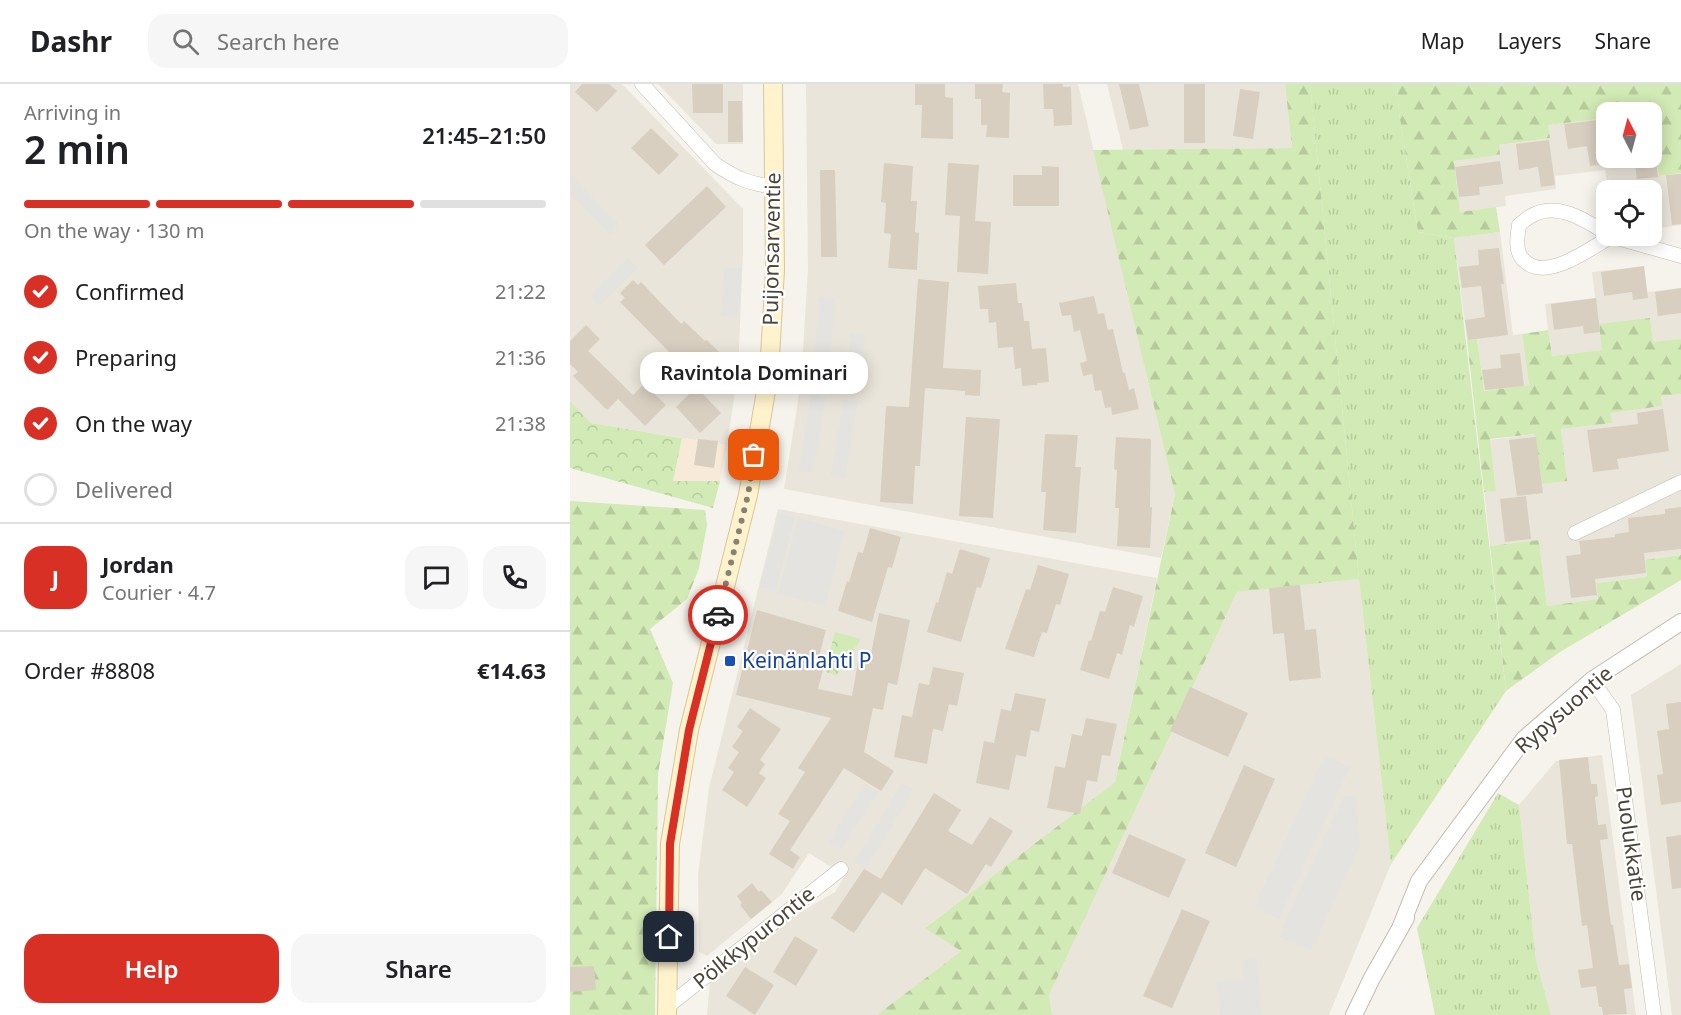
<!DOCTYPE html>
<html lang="en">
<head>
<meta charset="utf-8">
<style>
  body { margin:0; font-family:"Noto Sans",sans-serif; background:#f6f6f6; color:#202124; height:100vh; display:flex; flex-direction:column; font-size:22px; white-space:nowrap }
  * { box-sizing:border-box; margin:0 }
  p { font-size:20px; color:#757577 }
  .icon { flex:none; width:33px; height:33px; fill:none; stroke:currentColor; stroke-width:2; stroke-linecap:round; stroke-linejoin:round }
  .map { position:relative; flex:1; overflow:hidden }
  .panel { display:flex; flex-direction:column; background:#fff; width:570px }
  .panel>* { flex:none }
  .needle { width:39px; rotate:354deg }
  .tools { position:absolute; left:1026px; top:18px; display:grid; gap:12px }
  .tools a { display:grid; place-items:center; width:66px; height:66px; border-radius:12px; background:#fff; box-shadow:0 3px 15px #0003; font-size:30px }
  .pin { position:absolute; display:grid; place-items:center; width:51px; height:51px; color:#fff; margin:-26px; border-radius:12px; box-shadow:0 3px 9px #0006 }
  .courier { position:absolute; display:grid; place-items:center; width:60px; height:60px; margin:-30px; border:4px solid #d93025; border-radius:50%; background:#fff; color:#222; box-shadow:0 2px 8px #0007 }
  .bubble { position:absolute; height:42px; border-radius:18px; background:#fff; box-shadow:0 3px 15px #0003; font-size:20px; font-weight:600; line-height:42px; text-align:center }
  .overview em { font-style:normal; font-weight:600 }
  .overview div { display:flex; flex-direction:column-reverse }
  .overview { display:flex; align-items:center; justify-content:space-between; height:102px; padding:0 24px }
  h1 { font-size:39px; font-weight:600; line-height:45px }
  .bar { display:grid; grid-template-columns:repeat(4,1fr); gap:9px 6px; align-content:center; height:72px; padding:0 24px }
  .bar i { height:8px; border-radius:4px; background:#e0e0e0 }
  .bar .selected { background:#d93025 }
  .bar p { grid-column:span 4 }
  .line { display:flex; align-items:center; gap:15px; padding:0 24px; border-top:2px solid #e0e0e0 }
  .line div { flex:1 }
  .round { display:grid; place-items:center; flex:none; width:63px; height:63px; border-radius:18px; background:#f6f6f6 }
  ol { padding:0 24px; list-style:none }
  li { display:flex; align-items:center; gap:18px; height:66px }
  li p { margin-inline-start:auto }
  li .icon { padding:6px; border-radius:50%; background:#d93025; color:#fff; stroke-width:4 }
  li:last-child { color:#757577 }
  li i { width:33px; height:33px; border:3px solid #e0e0e0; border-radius:50% }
  .primary-button { display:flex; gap:12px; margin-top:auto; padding:12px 24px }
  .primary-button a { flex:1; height:69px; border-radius:18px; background:#d93025; color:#fff; font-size:24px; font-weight:600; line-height:69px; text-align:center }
  .primary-button a+a { background:#f6f6f6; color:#202124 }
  header { display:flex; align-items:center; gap:36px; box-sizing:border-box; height:84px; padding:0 30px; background:#fff; border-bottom:2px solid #e0e0e0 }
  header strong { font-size:28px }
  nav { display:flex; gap:33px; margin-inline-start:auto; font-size:21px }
  .search { width:420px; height:54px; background:#f6f6f6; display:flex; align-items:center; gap:15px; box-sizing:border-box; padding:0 21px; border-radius:18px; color:#757577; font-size:22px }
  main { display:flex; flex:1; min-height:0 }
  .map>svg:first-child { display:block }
</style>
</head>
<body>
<header>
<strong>Dashr</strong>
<div class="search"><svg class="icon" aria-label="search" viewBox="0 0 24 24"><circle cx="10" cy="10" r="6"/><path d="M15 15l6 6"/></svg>Search here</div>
<nav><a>Map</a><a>Layers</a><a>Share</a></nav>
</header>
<main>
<section class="panel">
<div class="overview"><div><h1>2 min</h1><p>Arriving in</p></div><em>21:45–21:50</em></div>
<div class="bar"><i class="selected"></i><i class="selected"></i><i class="selected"></i><i></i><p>On the way · 130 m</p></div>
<ol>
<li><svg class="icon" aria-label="check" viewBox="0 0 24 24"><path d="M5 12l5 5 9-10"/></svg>Confirmed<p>21:22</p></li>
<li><svg class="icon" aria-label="check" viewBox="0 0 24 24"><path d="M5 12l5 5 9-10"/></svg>Preparing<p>21:36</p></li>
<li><svg class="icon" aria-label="check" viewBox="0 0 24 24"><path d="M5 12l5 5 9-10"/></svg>On the way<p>21:38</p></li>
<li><i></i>Delivered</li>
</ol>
<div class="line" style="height:108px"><b class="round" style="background:#d93025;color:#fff">J</b><div><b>Jordan</b><p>Courier · 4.7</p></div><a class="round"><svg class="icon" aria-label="chat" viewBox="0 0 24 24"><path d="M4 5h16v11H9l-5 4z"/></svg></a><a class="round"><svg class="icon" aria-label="phone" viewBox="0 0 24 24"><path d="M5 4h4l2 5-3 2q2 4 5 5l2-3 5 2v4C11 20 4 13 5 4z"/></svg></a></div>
<div class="line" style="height:78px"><div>Order #8808</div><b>€14.63</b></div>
<div class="primary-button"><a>Help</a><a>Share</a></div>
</section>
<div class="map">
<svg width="1111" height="931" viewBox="0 0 1111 931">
  <defs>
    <pattern id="grass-tufts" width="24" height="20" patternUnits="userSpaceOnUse" patternTransform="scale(1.5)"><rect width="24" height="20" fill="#d2eab5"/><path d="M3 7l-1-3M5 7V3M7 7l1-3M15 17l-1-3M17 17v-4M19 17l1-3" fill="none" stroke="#b6ca9c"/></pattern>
    <pattern id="forest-firs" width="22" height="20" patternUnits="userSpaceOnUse" patternTransform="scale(1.5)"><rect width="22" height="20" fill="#d2eab5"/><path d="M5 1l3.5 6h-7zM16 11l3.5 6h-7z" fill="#b6ca9c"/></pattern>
    <pattern id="park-crowns" width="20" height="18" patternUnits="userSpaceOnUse" patternTransform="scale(1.5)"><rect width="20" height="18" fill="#d2eab5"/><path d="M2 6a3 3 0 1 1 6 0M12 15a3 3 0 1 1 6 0" fill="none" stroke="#b6ca9c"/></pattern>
  </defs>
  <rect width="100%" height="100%" fill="#f6f3ec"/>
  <g fill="#eae5da">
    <polygon points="0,0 52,0 173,125 173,167 168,288 157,361 21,339 0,317"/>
    <polygon points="88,0 173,0 173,60 146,60"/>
    <polygon points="236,0 508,0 605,410 591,474 214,405 231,298 238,185"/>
    <polygon points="537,0 715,0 722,64 553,66"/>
    <polygon points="1029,35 1031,47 1036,47 1036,74 1082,74 1082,41 1089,92 1111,89 1111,141 1082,145 1082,106 1065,106 1063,96 1037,99 1035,86 985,92 986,105 935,112 936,122 890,128 884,77 929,71 929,61 979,54 978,41"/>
    <polygon points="930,148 943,251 952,250 959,301 914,307 907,255 897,256 884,154"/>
    <polygon points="1074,182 1077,208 1111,204 1111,255 1083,259 1080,235 1030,241 1033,266 981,272 975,220 1025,214 1022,188"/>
    <polygon points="1111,310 1111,471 1075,476 1077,493 1026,499 1028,515 977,522 969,456 920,462 914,408 926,406 920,356 965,350 972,400 996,397 991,345 1041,339 1040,329 1091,322 1091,312"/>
    <polygon points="208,425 587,494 545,698 356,843 391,867 307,931 137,931 140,897 224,832 265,808 275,792 239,769 211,811 137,872 129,868 128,791 139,704"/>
    <polygon points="789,495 821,780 759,931 482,931 479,911 667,508"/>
    <polygon points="1111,580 1111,931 1102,931 1061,611"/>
    <polygon points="1032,671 1066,931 981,931 966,876 949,721 986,677"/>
  </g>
  <polygon fill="#f7ead8" points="112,354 157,361 150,397 103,397"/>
  <g fill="url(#grass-tufts)">
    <polygon points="740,0 827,0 829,29 848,148 884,154 936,607 821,780 789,495"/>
    <polygon points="928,709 949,721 966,876 981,931 865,931 847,844"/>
  </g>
  <g fill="url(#forest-firs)">
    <polygon points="715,0 740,0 789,495 667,508 479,911 482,931 307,931 391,867 355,844 545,698 605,410 523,66 722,64"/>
    <polygon points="827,0 1111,0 1111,89 1089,92 1082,41 1082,28 1036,28 1036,47 1031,48 1029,35 978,41 980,54 929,61 930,71 884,77 890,128 926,123 930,148 884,154 848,148 829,29"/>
    <polygon points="1080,234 1083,258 1111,255 1111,310 1091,312 1092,322 1041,329 1042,339 991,345 997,397 972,400 965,350 920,355 926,407 914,408 897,256 907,255 914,307 959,301 952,250 978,246 982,272 1032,266 1029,240"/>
    <polygon points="0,417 135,426 137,441 129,484 117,515 80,545 103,599 88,690 85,931 0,931"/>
    <polygon points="969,456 977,522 1028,515 1026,499 1077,493 1075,476 1111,471 1111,496 990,568 936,607 920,462"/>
  </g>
  <g fill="url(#park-crowns)">
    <polygon points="0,317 21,339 112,354 103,397 150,397 143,424 0,384"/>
    <polygon points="265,548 291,555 267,591 255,588"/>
  </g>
  <g fill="#e5e3e0">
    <polygon points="2,91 50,141 40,150 0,109 0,93"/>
    <polygon points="58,174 68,184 29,222 19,212"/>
    <polygon points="154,183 172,184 169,233 151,232"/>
    <polygon points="249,213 265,215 260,286 244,285"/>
    <polygon points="280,249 295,250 292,289 277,288"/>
    <polygon points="241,310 256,313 243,389 229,387"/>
    <polygon points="274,316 288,318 275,394 260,392"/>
    <polygon points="209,429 225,433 206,507 190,503"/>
    <polygon points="228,434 275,447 255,522 208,510"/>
    <polygon points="755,671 780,683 709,835 684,823"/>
    <polygon points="332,699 344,706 296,785 284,778"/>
    <polygon points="295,700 308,708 271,766 258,758"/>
    <polygon points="786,711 790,761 742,866 708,853 774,712"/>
    <polygon points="686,874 693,931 650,931 646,898 674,895 672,876"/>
  </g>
  <g fill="#d8cfc1">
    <polygon points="12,0 39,0 47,7 27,28 5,8"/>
    <polygon points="122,0 153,0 153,29 123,29"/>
    <polygon points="345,0 375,0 375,13 383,14 383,55 351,54 352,21 345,21"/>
    <polygon points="405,0 433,0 432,8 440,9 439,54 416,53 417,41 411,41 411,15 405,15"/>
    <polygon points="473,0 493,0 493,3 501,3 502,41 484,42 483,25 474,25"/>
    <polygon points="549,0 569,0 579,42 560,46"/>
    <rect x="614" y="0" width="21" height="59"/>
    <polygon points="670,5 690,8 683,55 663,52"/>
    <polygon points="158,17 172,17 173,58 158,58"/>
    <polygon points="1028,36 1034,80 1020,82 1017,62 998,65 994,40"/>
    <polygon points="81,44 109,71 89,91 61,64"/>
    <polygon points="979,56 985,101 971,103 968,83 949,86 946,60"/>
    <polygon points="1064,74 1086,74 1088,93 1067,95"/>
    <polygon points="930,77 933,100 909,103 910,111 889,113 885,83"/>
    <polygon points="314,79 343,82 341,117 347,117 345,148 349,149 347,186 318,184 321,150 314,149 316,119 311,118"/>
    <polygon points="378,79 409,81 405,137 421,138 418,190 387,188 390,132 375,131"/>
    <polygon points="472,82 489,83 489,122 443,122 443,91 472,91"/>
    <polygon points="250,86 265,86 267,173 251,173"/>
    <polygon points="1111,90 1111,140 1102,141 1096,91"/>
    <polygon points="137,102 156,123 94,181 75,161"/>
    <polygon points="929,164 934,200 931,200 938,251 898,256 895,236 915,233 911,202 892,204 889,183 909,181 908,166"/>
    <polygon points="1074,182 1078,214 1063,216 1062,208 1034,212 1031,188"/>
    <polygon points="348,195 379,198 373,284 411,286 410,312 395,311 395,307 355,304 350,382 345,382 343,420 310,418 316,322 339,323"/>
    <polygon points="63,196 68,201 71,198 111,240 114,237 135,257 137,256 158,277 138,298 109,269 104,273 50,218 55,214 50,209"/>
    <polygon points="446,199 448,219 452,219 454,237 459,237 462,265 476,264 479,298 467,299 467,301 452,302 451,284 445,285 443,263 428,264 426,238 419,239 418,225 410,225 408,202"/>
    <polygon points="1111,204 1111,229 1088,232 1085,208"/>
    <polygon points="524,212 528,230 534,229 538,246 543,245 553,289 555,289 559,306 564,304 569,325 542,331 541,323 535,324 531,306 525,307 522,290 513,292 510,279 517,277 510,246 504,248 501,231 492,232 489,219"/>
    <polygon points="1026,214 1030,248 1014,250 1013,242 984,246 981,220"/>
    <polygon points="16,241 30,255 18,267 63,311 74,300 96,321 75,342 48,315 37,326 3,292 8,288 0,280 0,257"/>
    <polygon points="950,269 954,302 915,306 912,286 931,284 930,271"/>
    <polygon points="126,303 151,329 130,349 106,323"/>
    <polygon points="1093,325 1099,367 1047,375 1049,385 1023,388 1017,346 1068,340 1067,329"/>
    <polygon points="396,333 430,335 423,434 389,432"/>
    <polygon points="475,350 508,351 505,383 511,383 506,449 473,446 476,408 471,408"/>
    <polygon points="546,353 581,355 580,423 582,423 580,464 547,462 549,424 545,424 547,386 544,385"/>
    <polygon points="966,353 973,409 947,412 939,356"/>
    <polygon points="128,355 148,357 144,384 124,381"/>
    <polygon points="956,412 961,455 935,458 930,415"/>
    <polygon points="1111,423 1111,465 1074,469 1076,489 1025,495 1027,511 1001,514 996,472 1011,470 1009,457 1045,453 1045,450 1059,448 1058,434 1095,430 1095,425"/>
    <polygon points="300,444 331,453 322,484 318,483 302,538 268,527 277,497 279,498 288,468 293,469"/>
    <polygon points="390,465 420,474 411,504 407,503 391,558 357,548 366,518 368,519 377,488 382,490"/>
    <polygon points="468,481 499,490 490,521 486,520 477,549 472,548 464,573 435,565 456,505 460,506"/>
    <polygon points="730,501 735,546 746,545 751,594 719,597 714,549 703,550 699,504"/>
    <polygon points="543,503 573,512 564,543 560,541 552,571 547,569 539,595 510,586 519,556 521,557 530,527 535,528"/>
    <polygon points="187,526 256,546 247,580 254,582 248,605 282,612 288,578 299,580 309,529 340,536 327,601 318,599 313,626 303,624 294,668 324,687 311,707 274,684 220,766 230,773 223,785 199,770 220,737 208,730 235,688 228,684 261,634 166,611"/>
    <polygon points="363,583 394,589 387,622 379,620 373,647 363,645 357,680 324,673 332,631 342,633 349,599 359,601"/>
    <polygon points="620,603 678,629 658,673 600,647"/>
    <polygon points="445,609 476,615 469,648 461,646 456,673 446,671 439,706 406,699 414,657 424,659 431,625 441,627"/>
    <polygon points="1111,618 1111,718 1091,721 1087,691 1093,690 1087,647 1099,645 1096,620"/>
    <polygon points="180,624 211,645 190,676 195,680 189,689 196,694 177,723 152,706 164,688 158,684 169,668 162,663 173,647 167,643"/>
    <polygon points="516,634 547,640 540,672 532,671 527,698 517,696 510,730 477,724 485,682 495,684 502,650 512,652"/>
    <polygon points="1018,673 1021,700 1027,700 1028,712 1025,713 1028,741 1036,740 1038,755 1030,756 1041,841 1043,841 1049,881 1059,880 1062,904 1054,905 1057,930 1033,931 1032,923 1029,923 1026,902 1011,904 1008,886 1023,884 1017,841 1012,842 1002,760 997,760 989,676"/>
    <polygon points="674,681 705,695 666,783 635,769"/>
    <polygon points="364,709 391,726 378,747 402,761 420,733 443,747 421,783 416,780 397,810 355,784 332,821 312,808 284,849 261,834 294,785 311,795"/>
    <polygon points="559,750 616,775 599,814 542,789"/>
    <polygon points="1111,751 1111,804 1102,805 1096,753"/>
    <polygon points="182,799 189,808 191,806 202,818 181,835 170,821 172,819 167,812"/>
    <polygon points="612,825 640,837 602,924 573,912"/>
    <polygon points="225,852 248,866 226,902 203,888"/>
    <polygon points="24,882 26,906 0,908 0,883"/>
    <polygon points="175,883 204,901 185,931 156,912"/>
  </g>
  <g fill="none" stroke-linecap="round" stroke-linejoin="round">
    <g stroke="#c2bbae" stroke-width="15">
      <g id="minor">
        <path d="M72,0l73,80c22,15 33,19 59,23"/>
        <path d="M1036,149c-21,-13 -49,-32 -75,-17 -4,2 -8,6 -12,9 -2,14 -5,29 8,38 22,17 64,-15 85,-27"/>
        <polyline points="1040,152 1111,172"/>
        <polyline points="1005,449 1111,398"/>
        <polyline points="1022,596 1043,626 1084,931"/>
        <polyline points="97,923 271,785"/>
      </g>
    </g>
    <g stroke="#c2bbae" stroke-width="18">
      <g id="tertiary">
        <polyline points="831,842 849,797 954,655 1022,596 1111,538"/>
        <polyline points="784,931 802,894 836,834"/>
      </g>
    </g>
    <g stroke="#d6c79b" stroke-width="20">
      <polyline id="secondary" points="97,931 100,760 119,646 178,411 199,290 205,186 203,0"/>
    </g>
    <use href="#minor" stroke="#fff" stroke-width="14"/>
    <use href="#tertiary" stroke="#fff" stroke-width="16"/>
    <use href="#secondary" stroke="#fff3cd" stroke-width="18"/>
  </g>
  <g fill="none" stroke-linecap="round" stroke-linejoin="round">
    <polyline stroke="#878178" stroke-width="6" stroke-dasharray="0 10.8" points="148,531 178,411 184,371"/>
    <polyline stroke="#d93025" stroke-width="8" points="99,853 100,760 119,646 148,531"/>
  </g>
  <rect fill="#1a4fb4" stroke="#fff" stroke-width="2" x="154" y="571" width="12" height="12" rx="3"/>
  <g text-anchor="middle" stroke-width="4.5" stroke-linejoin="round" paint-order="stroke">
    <g font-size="21" fill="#4b4439" stroke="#fff">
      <text transform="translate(202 165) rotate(-89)" y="7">Puijonsarventie</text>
      <text transform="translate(994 626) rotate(-41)" y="7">Rypysuontie</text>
      <text transform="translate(1061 760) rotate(82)" y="7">Puolukkatie</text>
      <text transform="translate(184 854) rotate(-39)" y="7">Pölkkypurontie</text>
    </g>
    <g font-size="21" fill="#164399" stroke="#fff" text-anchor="start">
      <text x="172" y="584">Keinänlahti P</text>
    </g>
  </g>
</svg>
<div class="tools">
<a><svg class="needle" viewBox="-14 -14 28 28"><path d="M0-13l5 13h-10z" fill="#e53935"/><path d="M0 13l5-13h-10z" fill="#757577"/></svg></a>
<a><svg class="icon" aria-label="locate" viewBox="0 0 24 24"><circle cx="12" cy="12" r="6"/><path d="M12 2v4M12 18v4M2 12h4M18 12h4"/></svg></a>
</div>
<div class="pin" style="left:184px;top:371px;background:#ea580c"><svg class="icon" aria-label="bag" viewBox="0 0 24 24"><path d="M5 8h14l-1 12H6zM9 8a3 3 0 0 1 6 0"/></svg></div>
<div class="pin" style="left:99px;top:853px;background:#1f2937"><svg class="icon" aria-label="home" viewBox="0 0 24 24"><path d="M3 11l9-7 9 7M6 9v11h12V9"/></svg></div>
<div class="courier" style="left:148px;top:531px"><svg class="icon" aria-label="car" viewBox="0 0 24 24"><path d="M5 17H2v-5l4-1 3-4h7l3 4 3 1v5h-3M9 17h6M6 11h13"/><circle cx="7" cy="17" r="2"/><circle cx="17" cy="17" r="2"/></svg></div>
<div class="bubble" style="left:70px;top:268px;width:228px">Ravintola Dominari</div>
</div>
</main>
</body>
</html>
